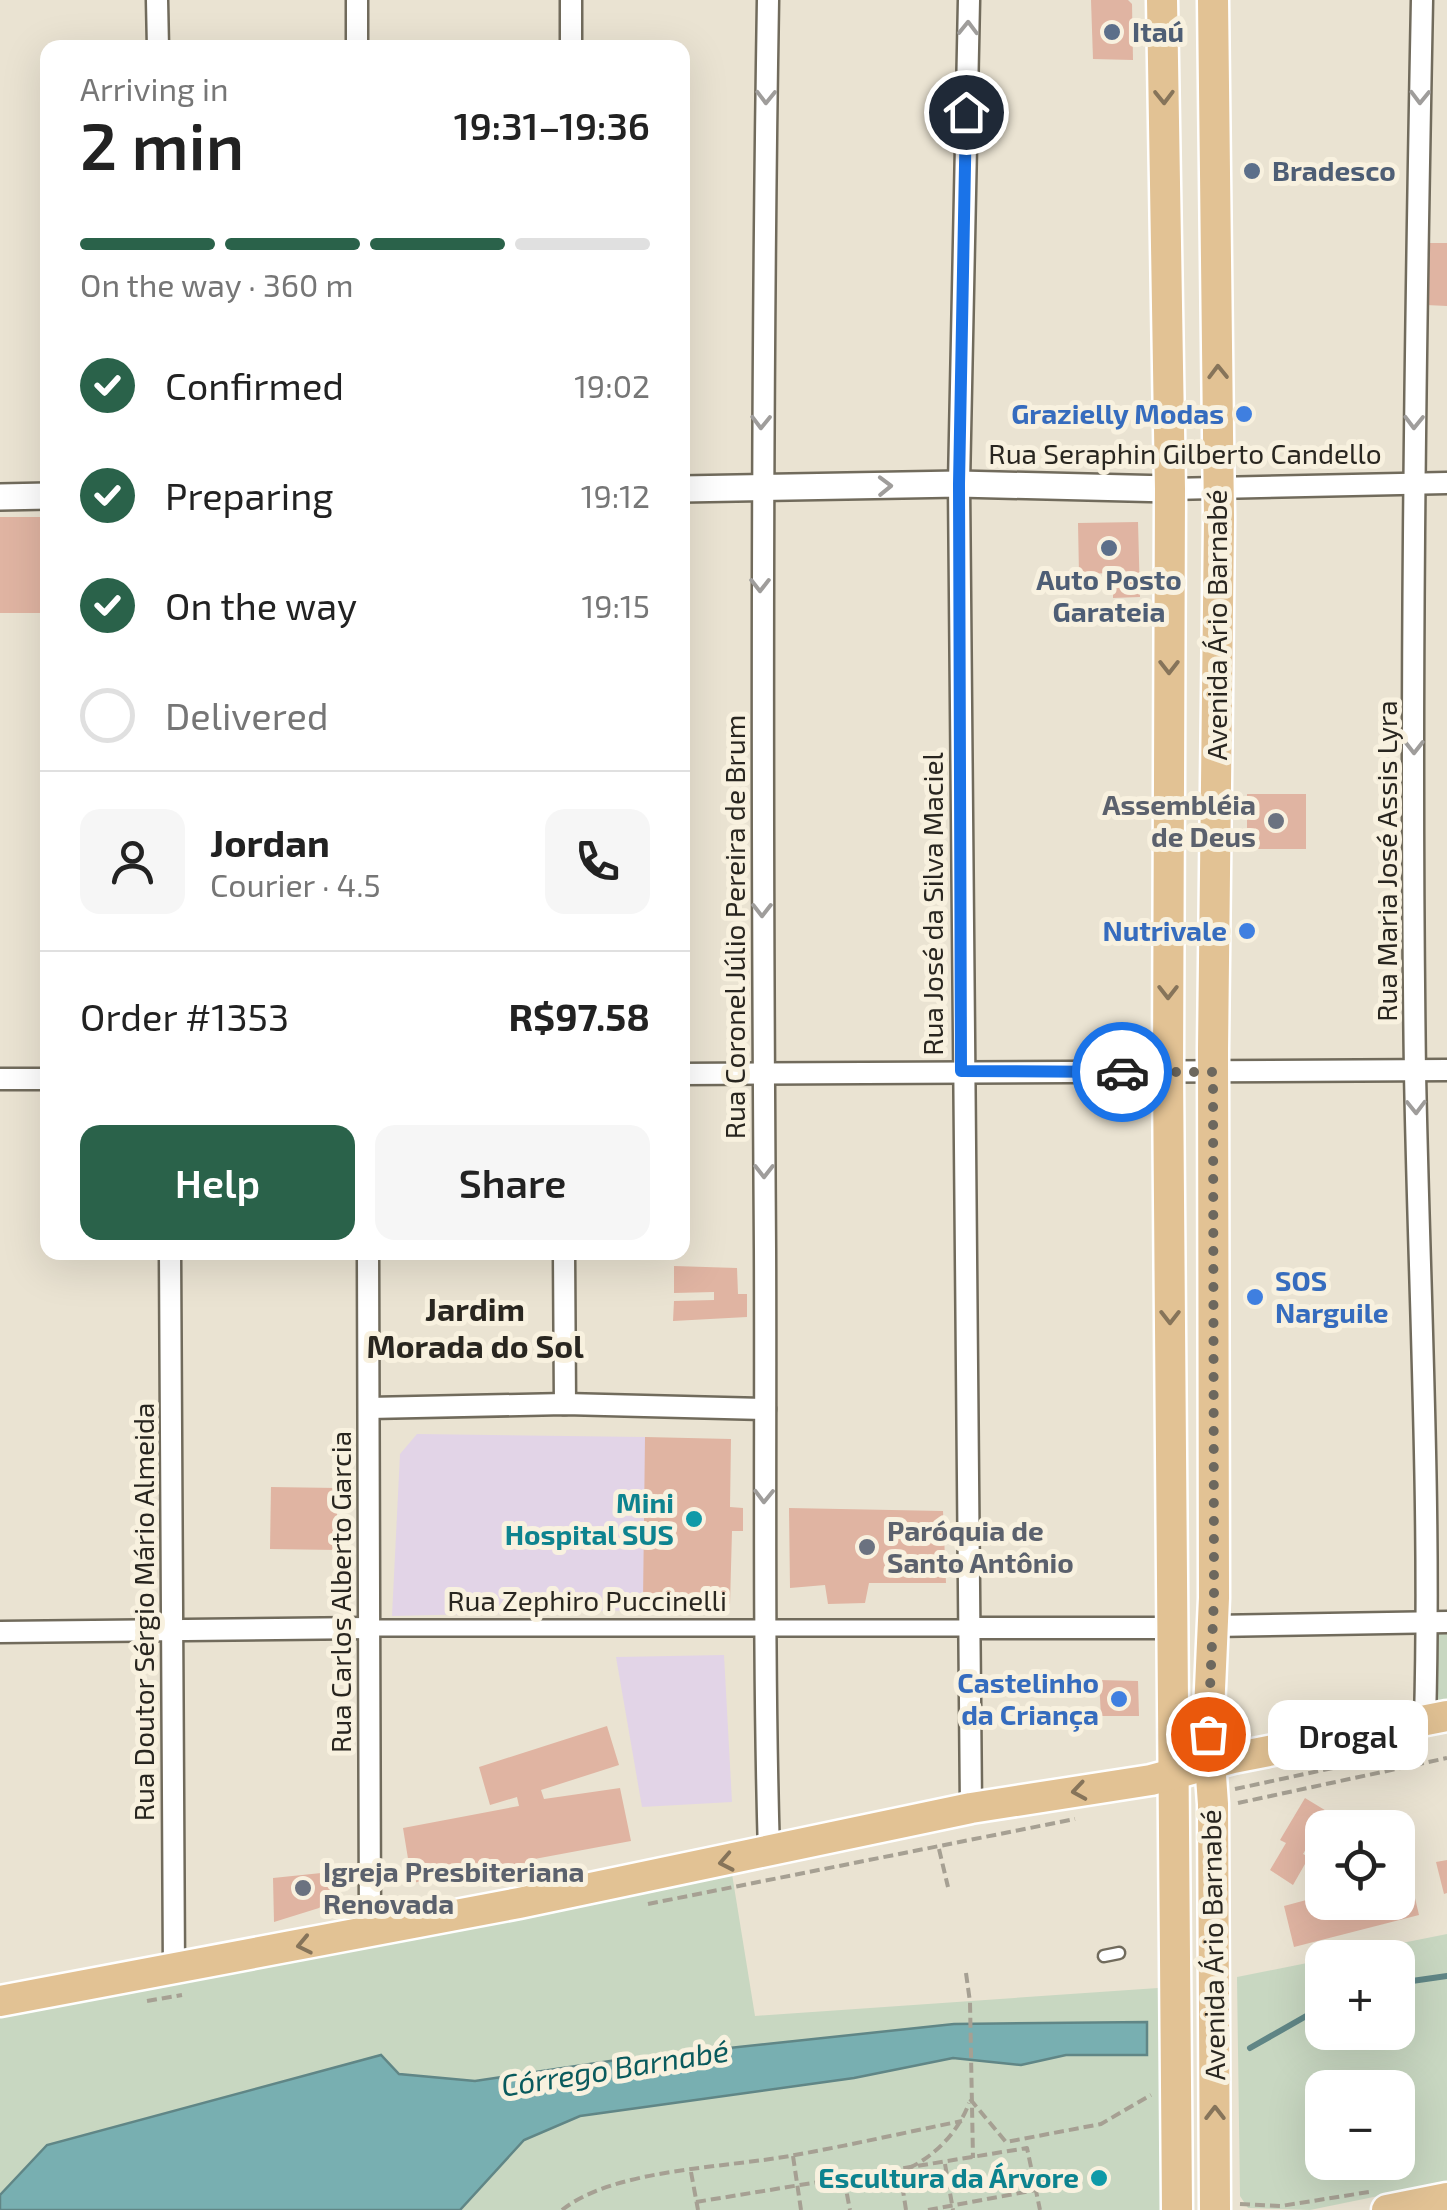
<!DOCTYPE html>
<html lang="en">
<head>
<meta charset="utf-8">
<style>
  body { margin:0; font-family:"Exo 2",sans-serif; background:#f6f6f6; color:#222; height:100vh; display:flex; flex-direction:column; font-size:38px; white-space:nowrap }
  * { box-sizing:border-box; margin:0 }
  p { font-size:32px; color:#767676 }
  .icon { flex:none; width:55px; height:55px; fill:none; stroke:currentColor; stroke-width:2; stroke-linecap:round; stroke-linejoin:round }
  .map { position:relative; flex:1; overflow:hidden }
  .details { position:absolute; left:40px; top:40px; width:650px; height:1220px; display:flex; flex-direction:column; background:#fff; border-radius:20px; box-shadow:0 10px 40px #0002 }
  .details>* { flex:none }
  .fabs { position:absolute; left:1305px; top:1810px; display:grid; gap:20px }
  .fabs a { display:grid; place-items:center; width:110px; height:110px; border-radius:20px; background:#fff; box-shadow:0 10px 40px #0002; font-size:50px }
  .pin { position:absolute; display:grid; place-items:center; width:85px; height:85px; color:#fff; margin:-42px; border:5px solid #fff; border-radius:50%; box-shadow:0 2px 10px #0007 }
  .courier { position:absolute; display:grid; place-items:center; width:100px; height:100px; margin:-50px; border:8px solid #1a73e8; border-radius:50%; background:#fff; color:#222; box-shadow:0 2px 12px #0007 }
  .bubble { position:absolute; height:70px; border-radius:20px; background:#fff; box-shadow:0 10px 40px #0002; font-size:32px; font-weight:600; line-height:70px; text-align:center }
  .headline em { font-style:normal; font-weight:600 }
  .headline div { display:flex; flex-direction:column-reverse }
  .headline { display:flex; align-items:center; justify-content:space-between; height:170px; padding:0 40px }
  h1 { font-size:65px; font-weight:600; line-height:75px }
  .bar { display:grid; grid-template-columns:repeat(4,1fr); gap:15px 10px; align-content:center; height:120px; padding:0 40px }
  .bar i { height:12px; border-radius:8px; background:#e0e0e0 }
  .bar .current { background:#2a624a }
  .bar p { grid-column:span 4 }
  .line { display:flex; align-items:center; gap:25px; padding:0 40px; border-top:2px solid #e0e0e0 }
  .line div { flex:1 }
  .round { display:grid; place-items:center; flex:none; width:105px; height:105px; border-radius:20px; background:#f6f6f6 }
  ol { padding:0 40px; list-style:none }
  li { display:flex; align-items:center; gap:30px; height:110px }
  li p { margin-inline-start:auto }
  li .icon { padding:10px; border-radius:50%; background:#2a624a; color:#fff; stroke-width:4 }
  li:last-child { color:#767676 }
  li i { width:55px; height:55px; border:5px solid #e0e0e0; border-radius:50% }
  .cta { display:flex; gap:20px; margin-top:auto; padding:20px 40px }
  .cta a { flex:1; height:115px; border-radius:20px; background:#2a624a; color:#fff; font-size:40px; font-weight:600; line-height:115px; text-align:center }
  .cta a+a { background:#f6f6f6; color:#222 }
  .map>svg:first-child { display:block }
</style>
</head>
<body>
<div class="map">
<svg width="1447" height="2210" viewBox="0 0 1447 2210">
  <rect width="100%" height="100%" fill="#eae3d2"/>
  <g fill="#e2d4e7">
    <polygon points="417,1434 645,1437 645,1610 392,1616 400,1454"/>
    <polygon points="724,1655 732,1802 642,1807 616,1657"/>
  </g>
  <g fill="#c8d7c1" fill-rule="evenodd">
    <polygon points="1434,1632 1447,1633 1447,1706 1433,1709"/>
    <polygon points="732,1874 755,2016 1158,1988 1162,2210 0,2210 0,2017"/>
    <path d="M1447,1934v248l-137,28 -62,-2 -8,-12 -3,-219 85,-17v72h76v-74l-66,-1zM1322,2088h76v74h-76z"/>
  </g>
  <polygon fill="#78afb1" stroke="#608686" stroke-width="2.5" points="1147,2022 1147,2055 1066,2055 1021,2065 953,2058 854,2078 580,2116 524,2140 460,2210 0,2210 0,2195 47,2145 381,2055 399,2074 475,2081 617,2060 954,2024"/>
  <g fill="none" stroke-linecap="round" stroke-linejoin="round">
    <g stroke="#608686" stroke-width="6">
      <polyline points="1398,1983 1447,1976"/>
      <polyline points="1250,2048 1322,2007"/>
    </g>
  </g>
  <g fill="#e0b4a2">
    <polygon points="1091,0 1128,0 1132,4 1133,60 1093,59"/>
    <polygon points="1426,243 1447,243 1447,306 1426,305"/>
    <rect x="0" y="517" width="48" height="96"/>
    <polygon points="1138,522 1140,597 1113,598 1113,573 1079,574 1078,523"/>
    <rect x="1247" y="794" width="59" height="55"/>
    <polygon points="674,1266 737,1268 738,1294 747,1294 747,1317 673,1321 674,1301 714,1300 714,1292 674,1293"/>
    <polygon points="645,1437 731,1439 730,1507 743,1508 743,1531 732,1531 730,1604 643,1602"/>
    <polygon points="271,1487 337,1488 337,1550 270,1549"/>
    <polygon points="789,1508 943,1511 946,1583 869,1583 865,1603 828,1604 825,1585 790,1588"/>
    <polygon points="1099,1680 1138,1681 1139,1716 1101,1716"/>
    <polygon points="607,1726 619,1765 541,1790 544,1799 620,1788 631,1841 529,1860 531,1865 491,1874 491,1868 412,1883 403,1828 519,1806 517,1797 490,1805 479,1767"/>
    <polygon points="1305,1798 1328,1812 1303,1854 1309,1857 1293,1885 1270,1870 1286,1843 1280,1840"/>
    <polygon points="1447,1860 1447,1893 1444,1894 1436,1862"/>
    <polygon points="331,1872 331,1898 319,1908 274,1922 273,1878"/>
    <polygon points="1410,1877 1419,1915 1294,1947 1284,1906 1310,1899 1313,1912 1348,1902 1398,1902 1398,1880"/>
  </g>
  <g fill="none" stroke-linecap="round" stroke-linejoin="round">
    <g stroke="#716b5c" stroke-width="15">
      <polyline id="service" points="1104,1956 1119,1953"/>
    </g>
    <g stroke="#716b5c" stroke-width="20">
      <polyline id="pedestrian" points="368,1628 967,1628"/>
    </g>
    <g stroke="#716b5c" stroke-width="25">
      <g id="minor">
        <polyline points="157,0 158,48"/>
        <polyline points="357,0 357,48"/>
        <path d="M768,0c-7,416 -6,832 -3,1248 1,202 -2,403 4,605"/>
        <polyline points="969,0 959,484 971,1808"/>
        <path d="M1422,0c-7,357 -12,715 -7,1072 4,216 16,433 10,649"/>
        <polyline points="571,48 571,0"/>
        <polyline points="1170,489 1447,483"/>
        <polyline points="682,1074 1447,1070"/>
        <polyline points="0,1079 48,1079"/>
        <polyline points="170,1252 174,1971"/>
        <polyline points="368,1252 370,1932"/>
        <polyline points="564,1252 565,1404"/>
        <polyline points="369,1408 565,1404 765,1409"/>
        <polyline points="1213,1626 1447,1622"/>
        <polyline points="967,1628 1174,1628"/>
        <polyline points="0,1632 368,1628"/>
      </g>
    </g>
    <g stroke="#716b5c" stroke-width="30">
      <g id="tertiary">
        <polyline points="682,489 959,484 1170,489"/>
        <polyline points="0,497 48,496"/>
      </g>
    </g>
    <g stroke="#fff" stroke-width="35">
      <g id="primary">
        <polyline points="1162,0 1170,489 1168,1073 1177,2210"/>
        <polyline points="1213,0 1219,519 1213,1050 1214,1598 1208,1734 1213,1804 1215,2210"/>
        <polyline points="0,2001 519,1903 971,1808 1151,1780 1233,1758 1447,1716"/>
        <polyline points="1387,2210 1447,2198"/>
      </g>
    </g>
    <g stroke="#a6a093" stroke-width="4" stroke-dasharray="10 5" stroke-linecap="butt">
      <polyline points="1235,1789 1426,1748"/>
      <polyline points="1238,1803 1447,1758"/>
      <polyline points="939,1849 948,1887"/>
      <polyline points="648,1904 1075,1819"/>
      <polyline points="966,1973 970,2002 973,2158"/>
      <polyline points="147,2001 182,1995"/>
      <polyline points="970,2099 1006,2142 1101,2124 1151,2095"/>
      <polyline points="793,2156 801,2210"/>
      <polyline points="945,2164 953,2210"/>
      <path d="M909,2168c26,-12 50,-37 60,-65"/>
      <polyline points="900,2171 906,2210"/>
      <polyline points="691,2172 698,2210"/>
      <polyline points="844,2179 850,2210"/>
      <polyline points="696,2202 1027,2148 1040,2210"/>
      <polyline points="1240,2204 1281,2206 1369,2192"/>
      <path d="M562,2210c53,-42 166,-42 233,-55 56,-10 112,-23 167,-34"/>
      <polyline points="928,2210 1036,2190"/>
    </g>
    <use href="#service" stroke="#fff" stroke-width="10"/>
    <use href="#pedestrian" stroke="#fff" stroke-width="15"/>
    <use href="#minor" stroke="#fff" stroke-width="20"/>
    <use href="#tertiary" stroke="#fff" stroke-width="25"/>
    <use href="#primary" stroke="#e2c294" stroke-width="30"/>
  </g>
  <defs><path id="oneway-chevron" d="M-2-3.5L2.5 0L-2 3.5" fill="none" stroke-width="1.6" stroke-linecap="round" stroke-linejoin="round" transform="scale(2.5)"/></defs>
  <g stroke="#9f9d9b">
    <use href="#oneway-chevron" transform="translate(968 28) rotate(-89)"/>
    <use href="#oneway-chevron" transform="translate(766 97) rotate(91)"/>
    <use href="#oneway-chevron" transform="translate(1420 97) rotate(91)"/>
    <use href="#oneway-chevron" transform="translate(761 422) rotate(91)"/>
    <use href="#oneway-chevron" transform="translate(1414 422) rotate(91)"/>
    <use href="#oneway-chevron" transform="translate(885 486) rotate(-1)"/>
    <use href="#oneway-chevron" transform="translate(760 585) rotate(90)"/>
    <use href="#oneway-chevron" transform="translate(1414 747) rotate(90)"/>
    <use href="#oneway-chevron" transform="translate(762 910) rotate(90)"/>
    <use href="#oneway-chevron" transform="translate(1416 1107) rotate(89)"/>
    <use href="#oneway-chevron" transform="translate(764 1171) rotate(90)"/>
    <use href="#oneway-chevron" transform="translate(764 1496) rotate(91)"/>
  </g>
  <g stroke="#86745a">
    <use href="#oneway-chevron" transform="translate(1164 97) rotate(89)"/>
    <use href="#oneway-chevron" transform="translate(1218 372) rotate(-91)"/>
    <use href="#oneway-chevron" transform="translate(1169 667) rotate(90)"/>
    <use href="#oneway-chevron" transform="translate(1168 992) rotate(90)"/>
    <use href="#oneway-chevron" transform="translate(1170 1317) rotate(90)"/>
    <use href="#oneway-chevron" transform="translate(1079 1791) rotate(171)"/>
    <use href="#oneway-chevron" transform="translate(726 1862) rotate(169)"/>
    <use href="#oneway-chevron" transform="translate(304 1945) rotate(168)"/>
    <use href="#oneway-chevron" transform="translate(1215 2113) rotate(-90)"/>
  </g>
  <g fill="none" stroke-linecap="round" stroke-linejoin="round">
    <polyline stroke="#6d685e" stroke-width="10" stroke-dasharray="0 18" points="1122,1072 1213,1072 1214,1598 1208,1734"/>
    <polyline stroke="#1a73e8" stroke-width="12" points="966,112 959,484 961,1071 1122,1072"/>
  </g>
  <g fill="#5c6f8a" stroke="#f8f1df" stroke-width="4">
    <circle cx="1112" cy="32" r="10"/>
    <circle cx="1252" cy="171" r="10"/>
    <circle cx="1109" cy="548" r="10"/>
  </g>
  <g fill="#3f7fe0" stroke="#f8f1df" stroke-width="4">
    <circle cx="1244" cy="414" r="10"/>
    <circle cx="1247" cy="931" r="10"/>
    <circle cx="1255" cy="1297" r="10"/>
    <circle cx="1119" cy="1699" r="10"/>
  </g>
  <g fill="#6b7280" stroke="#f8f1df" stroke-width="4">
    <circle cx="1276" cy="821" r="10"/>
    <circle cx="867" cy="1547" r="10"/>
    <circle cx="303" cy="1888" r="10"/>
  </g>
  <g fill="#0f9aa8" stroke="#f8f1df" stroke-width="4">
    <circle cx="694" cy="1519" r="10"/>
    <circle cx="1099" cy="2178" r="10"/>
  </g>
  <g text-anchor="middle" stroke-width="10" stroke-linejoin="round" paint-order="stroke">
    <g font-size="28" font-weight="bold" fill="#4e5e75" stroke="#f8f1df" text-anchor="start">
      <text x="1132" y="42">Itaú</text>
      <text x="1272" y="181">Bradesco</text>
      <text x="1109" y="590" text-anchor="middle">Auto Posto<tspan x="1109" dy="32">Garateia</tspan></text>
    </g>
    <g font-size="28" font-weight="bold" fill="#366cbe" stroke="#f8f1df" text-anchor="end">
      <text x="1224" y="424">Grazielly Modas</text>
      <text x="1227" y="941">Nutrivale</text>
      <text x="1275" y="1291" text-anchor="start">SOS<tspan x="1275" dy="32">Narguile</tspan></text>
      <text x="1099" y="1693">Castelinho<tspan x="1099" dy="32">da Criança</tspan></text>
    </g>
    <g font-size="28" fill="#292620" stroke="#f8f1df">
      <text x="1185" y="464">Rua Seraphin Gilberto Candello</text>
      <text transform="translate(1217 625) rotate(-90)" y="10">Avenida Ário Barnabé</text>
      <text transform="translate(1387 861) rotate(-90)" y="10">Rua Maria José Assis Lyra</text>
      <text transform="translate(933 904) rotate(-90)" y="10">Rua José da Silva Maciel</text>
      <text transform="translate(735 927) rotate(-90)" y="10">Rua Coronel Júlio Pereira de Brum</text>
      <text transform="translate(341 1592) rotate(-90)" y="10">Rua Carlos Alberto Garcia</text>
      <text x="587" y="1611">Rua Zephiro Puccinelli</text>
      <text transform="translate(144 1612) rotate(-90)" y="10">Rua Doutor Sérgio Mário Almeida</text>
      <text transform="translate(1213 1945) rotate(-91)" y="10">Avenida Ário Barnabé</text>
    </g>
    <g font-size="28" font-weight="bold" fill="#5b616d" stroke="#f8f1df" text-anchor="start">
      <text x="1256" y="815" text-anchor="end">Assembléia<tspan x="1256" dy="32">de Deus</tspan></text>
      <text x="887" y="1541">Paróquia de<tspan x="887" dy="32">Santo Antônio</tspan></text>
      <text x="323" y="1882">Igreja Presbiteriana<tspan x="323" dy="32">Renovada</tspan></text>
    </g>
    <g font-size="28" font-weight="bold" fill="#0d838f" stroke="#f8f1df" text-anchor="end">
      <text x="674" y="1513">Mini<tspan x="674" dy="32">Hospital SUS</tspan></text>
      <text x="1079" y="2188">Escultura da Árvore</text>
    </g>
    <g font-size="30" font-style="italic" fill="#095a5d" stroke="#f8f1df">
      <text transform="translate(615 2069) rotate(-9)" y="10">Córrego Barnabé</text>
    </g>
    <g font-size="32" font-weight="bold" fill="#292620" stroke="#f8f1df">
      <text x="475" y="1321">Jardim<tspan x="475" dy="37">Morada do Sol</tspan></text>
    </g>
  </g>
</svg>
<div class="fabs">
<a><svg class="icon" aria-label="locate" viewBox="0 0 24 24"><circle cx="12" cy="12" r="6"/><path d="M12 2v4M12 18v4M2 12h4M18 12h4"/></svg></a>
<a>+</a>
<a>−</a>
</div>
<div class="pin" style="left:1208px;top:1734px;background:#ea580c"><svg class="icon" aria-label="bag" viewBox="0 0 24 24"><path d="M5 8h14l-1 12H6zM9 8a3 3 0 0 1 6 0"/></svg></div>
<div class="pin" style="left:966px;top:112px;background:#1f2937"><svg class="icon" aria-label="home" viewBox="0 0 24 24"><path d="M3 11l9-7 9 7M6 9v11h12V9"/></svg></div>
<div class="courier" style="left:1122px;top:1072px"><svg class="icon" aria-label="car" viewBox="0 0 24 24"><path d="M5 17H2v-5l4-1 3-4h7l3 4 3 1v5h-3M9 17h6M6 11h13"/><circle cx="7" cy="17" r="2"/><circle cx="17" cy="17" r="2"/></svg></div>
<div class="bubble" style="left:1268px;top:1700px;width:160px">Drogal</div>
<section class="details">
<div class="headline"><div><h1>2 min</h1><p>Arriving in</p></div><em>19:31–19:36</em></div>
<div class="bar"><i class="current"></i><i class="current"></i><i class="current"></i><i></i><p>On the way · 360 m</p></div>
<ol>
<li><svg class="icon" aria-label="check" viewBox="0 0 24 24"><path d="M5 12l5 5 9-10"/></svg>Confirmed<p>19:02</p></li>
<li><svg class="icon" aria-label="check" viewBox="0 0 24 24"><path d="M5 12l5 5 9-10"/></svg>Preparing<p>19:12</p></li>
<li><svg class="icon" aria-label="check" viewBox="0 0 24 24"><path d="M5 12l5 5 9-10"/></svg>On the way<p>19:15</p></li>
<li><i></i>Delivered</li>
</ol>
<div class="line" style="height:180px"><a class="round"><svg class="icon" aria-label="person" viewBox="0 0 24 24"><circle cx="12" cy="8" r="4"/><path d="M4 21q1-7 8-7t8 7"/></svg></a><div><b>Jordan</b><p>Courier · 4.5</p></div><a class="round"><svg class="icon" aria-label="phone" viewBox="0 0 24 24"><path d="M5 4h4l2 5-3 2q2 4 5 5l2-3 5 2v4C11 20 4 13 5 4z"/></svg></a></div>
<div class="line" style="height:130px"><div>Order #1353</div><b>R$97.58</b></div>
<div class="cta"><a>Help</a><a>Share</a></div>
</section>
</div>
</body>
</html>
